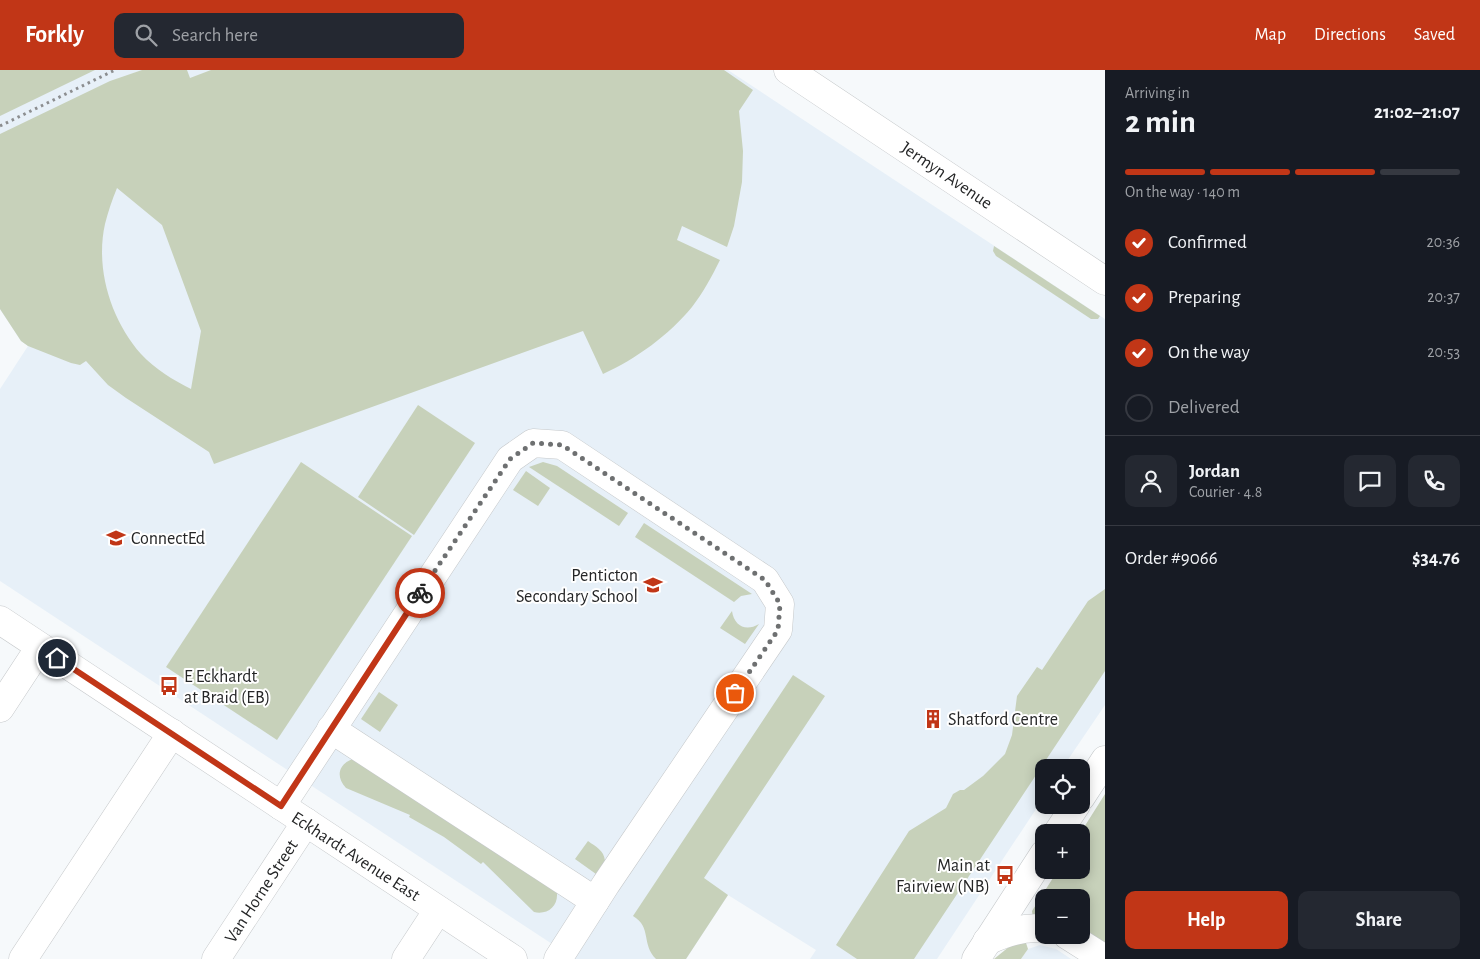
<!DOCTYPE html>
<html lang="en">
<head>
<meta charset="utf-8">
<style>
  body { margin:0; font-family:"Alegreya Sans",sans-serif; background:#242831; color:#f1f3f6; height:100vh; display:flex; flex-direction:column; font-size:19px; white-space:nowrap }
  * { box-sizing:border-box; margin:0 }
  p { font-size:16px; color:#9ea1a6 }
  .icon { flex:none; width:28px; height:28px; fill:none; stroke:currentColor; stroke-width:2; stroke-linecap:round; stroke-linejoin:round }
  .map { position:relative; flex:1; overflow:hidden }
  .details { display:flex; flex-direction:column; background:#171b24; width:375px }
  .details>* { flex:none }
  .fabs { position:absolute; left:1035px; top:689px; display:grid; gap:10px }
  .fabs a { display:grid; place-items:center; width:55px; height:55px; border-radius:10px; background:#171b24; box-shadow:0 2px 12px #0003; font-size:25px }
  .pin { position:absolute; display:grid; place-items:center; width:42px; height:42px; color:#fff; margin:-21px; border:2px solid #fff; border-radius:50%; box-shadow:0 1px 5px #0007 }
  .courier { position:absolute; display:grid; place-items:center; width:50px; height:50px; margin:-25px; border:4px solid #c13617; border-radius:50%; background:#fff; color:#222; box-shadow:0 1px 6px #0007 }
  .overview em { font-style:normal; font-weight:700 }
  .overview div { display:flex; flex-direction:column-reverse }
  .overview { display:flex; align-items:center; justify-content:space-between; height:85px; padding:0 20px }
  h1 { font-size:32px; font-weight:700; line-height:38px }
  .bar { display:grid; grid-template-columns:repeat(4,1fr); gap:8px 5px; align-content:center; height:60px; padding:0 20px }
  .bar i { height:6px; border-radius:4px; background:#363941 }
  .bar .on { background:#c13617 }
  .bar p { grid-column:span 4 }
  .line { display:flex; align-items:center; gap:12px; padding:0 20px; border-top:1px solid #363941 }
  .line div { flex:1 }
  .round { display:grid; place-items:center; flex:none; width:52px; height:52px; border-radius:10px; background:#242831 }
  ol { padding:0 20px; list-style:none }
  li { display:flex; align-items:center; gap:15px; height:55px }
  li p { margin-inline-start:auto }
  li .icon { padding:5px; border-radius:50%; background:#c13617; color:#fff; stroke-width:4 }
  li:last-child { color:#9ea1a6 }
  li i { width:28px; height:28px; border:2px solid #363941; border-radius:50% }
  .primary-button { display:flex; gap:10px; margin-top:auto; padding:10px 20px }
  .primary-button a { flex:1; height:58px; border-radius:10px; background:#c13617; color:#fff; font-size:20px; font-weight:700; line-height:58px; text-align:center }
  .primary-button a+a { background:#242831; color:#f1f3f6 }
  header { display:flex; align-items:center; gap:30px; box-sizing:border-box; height:70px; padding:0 25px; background:#c13617; color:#fff }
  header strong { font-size:24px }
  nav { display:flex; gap:28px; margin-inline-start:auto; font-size:18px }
  .search { width:350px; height:45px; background:#242831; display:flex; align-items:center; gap:12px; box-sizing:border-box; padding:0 18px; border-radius:10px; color:#9ea1a6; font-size:19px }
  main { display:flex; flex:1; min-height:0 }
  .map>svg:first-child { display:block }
</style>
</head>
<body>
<header>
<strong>Forkly</strong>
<div class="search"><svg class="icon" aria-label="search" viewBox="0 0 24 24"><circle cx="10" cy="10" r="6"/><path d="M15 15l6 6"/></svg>Search here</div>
<nav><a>Map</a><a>Directions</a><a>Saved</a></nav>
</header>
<main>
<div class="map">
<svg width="1105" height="889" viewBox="0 0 1105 889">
  <rect width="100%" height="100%" fill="#f6f9fb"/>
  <g fill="#e7f0f8">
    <polygon points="0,0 728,0 1105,249 1105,635 1063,697 1044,698 1044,727 937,889 810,889 816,880 728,825 686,889 575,889 0,511 0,319 28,276 21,271 0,239"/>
    <polygon points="1040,875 1056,879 1071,889 1021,889 1028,879"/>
  </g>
  <g fill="#c7d1ba" fill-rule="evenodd">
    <polygon points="0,0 95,0 0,46"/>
    <path d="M142,0h45l3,8 21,-8h513l29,20 -14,21 4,40 -1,31 -8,44 -7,21 -45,-21 -5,14 43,20c-8,16 -17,33 -28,47 -23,28 -56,52 -89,67l-20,-43 -369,133 -5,-12 -83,-54 -18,-13 -22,-24 -6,4 -9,-2 -43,-17 -7,-5 -21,-32v-175l110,-53zM117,118l45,37 39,106 -10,58c-18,-9 -36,-20 -50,-35 -30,-34 -46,-85 -36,-130 3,-12 7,-24 12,-36z"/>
    <polygon points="994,176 1100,246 1098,249 1091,249 996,186 993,181"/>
    <polygon points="418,335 475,373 414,465 358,427"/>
    <polygon points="301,392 412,466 277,670 166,597"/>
    <polygon points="543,392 557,396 628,443 619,456 529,397"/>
    <polygon points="526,401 550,418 538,436 513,420"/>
    <polygon points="644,453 752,524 741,526 734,532 635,467"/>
    <polygon points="1105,519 1105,601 914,889 857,889 836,875 909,761 946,738 953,724 960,720 964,720 983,706 1005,684 1012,665 1017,626 1037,597 1042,600 1088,531"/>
    <path d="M732,541c2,15 14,21 27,13l-14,20 -25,-16z"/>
    <path d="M793,605l32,21 -121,182 24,17 -42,64h-30c-15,-15 -4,-32 -23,-43z"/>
    <polygon points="379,622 398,635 380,662 361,649"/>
    <path d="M356,688l201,135c1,14 -10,22 -23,19l-51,-50 -2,2 -37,-27 -35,-20 1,-2 -64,-27c-12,-13 -6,-26 10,-30z"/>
    <polygon points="1105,724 1105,878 1081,862 1081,828 1044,828 1044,848 1033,848 1032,841 1058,800 1081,800 1081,762"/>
    <path d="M588,771c8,6 16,9 17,20l-9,13 -21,-15z"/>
    <polygon points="1025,870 1028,879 1021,889 994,889 1010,876"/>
  </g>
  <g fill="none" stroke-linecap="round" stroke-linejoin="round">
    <g stroke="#c5c8ca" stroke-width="29">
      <g id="minor">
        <polyline points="788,0 1105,211"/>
        <polyline points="0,638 40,577"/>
        <polyline points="331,659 595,831"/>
        <polyline points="281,736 510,389 533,373 562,375 765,510 780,534 778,560 606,814 558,889"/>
        <polyline points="1067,865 1105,889"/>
        <path d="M987,871c18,-8 37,-15 57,-12"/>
        <polyline points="23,889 172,663"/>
        <polyline points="216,889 306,752"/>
        <polyline points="406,889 438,840"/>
      </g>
    </g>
    <g stroke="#c5c8ca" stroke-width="29">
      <g id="major">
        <polyline points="0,550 513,889"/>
        <polyline points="1081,727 1105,690"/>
        <polyline points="1058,762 1076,735"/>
        <polyline points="976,889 1044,784"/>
      </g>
    </g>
    <polyline stroke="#8c8e90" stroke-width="3" stroke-dasharray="2.5 4" stroke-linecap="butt" points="0,56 115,0"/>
    <use href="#minor" stroke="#fff" stroke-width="28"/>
    <use href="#major" stroke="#fff" stroke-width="28"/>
  </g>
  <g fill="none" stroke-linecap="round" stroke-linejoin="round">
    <polyline stroke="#6e7071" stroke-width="5" stroke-dasharray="0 9" points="420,523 510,389 533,373 562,375 765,510 780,534 778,560 735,623"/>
    <polyline stroke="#c13617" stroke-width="6" points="57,588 281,736 420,523"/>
  </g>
  <defs>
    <g id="school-bare" transform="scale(1.5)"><path d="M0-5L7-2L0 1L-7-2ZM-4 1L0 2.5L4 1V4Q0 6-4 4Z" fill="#c13617" stroke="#fff" stroke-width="2.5" paint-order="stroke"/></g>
    <g id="bus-bare" transform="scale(1.5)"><path d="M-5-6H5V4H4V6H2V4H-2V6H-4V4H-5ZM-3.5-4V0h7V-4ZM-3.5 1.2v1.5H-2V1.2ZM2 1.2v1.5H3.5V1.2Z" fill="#c13617" stroke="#fff" stroke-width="2.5" paint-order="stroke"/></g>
    <g id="building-bare" transform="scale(1.5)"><path d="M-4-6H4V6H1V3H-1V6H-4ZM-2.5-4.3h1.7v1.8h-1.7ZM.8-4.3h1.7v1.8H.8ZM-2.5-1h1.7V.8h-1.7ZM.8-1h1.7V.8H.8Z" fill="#c13617" stroke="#fff" stroke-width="2.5" paint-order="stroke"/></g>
  </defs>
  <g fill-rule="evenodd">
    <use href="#school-bare" x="116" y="468"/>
    <use href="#school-bare" x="653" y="515"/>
    <use href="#bus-bare" x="169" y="616"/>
    <use href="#building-bare" x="933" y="649"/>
    <use href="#bus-bare" x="1005" y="805"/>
  </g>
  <g text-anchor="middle" stroke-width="4" stroke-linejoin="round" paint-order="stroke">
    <g font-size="18" fill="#252627" stroke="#fff">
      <text transform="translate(947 105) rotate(34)" y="6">Jermyn Avenue</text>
      <text transform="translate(356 786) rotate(33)" y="6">Eckhardt Avenue East</text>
      <text transform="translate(261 821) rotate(-57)" y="6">Van Horne Street</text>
    </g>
    <g font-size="18" fill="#252627" stroke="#fff" text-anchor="start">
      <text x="131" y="474">ConnectEd</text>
      <text x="638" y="511" text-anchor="end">Penticton<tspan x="638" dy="21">Secondary School</tspan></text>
      <text x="184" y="612">E Eckhardt<tspan x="184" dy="21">at Braid (EB)</tspan></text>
      <text x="948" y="655">Shatford Centre</text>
      <text x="990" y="801" text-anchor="end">Main at<tspan x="990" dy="21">Fairview (NB)</tspan></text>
    </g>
  </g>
</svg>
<div class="fabs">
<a><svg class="icon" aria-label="locate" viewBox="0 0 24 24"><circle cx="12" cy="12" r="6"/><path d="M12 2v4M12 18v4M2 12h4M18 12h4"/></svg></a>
<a>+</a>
<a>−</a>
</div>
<div class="pin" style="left:735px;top:623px;background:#ea580c"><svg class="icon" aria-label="bag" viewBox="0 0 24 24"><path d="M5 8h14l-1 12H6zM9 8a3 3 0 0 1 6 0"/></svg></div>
<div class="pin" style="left:57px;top:588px;background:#1f2937"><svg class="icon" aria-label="home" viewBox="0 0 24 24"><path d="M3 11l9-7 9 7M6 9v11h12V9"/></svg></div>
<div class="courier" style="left:420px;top:523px"><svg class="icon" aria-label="bike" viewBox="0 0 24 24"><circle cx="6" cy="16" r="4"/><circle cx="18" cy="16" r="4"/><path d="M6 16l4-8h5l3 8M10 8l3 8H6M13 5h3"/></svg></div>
</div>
<section class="details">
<div class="overview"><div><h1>2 min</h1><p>Arriving in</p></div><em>21:02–21:07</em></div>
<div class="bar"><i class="on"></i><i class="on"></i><i class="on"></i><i></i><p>On the way · 140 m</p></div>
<ol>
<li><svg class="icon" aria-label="check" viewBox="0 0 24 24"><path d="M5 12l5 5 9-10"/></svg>Confirmed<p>20:36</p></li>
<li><svg class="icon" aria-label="check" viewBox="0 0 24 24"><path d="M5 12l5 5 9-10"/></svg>Preparing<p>20:37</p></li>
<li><svg class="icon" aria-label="check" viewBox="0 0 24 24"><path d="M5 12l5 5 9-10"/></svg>On the way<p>20:53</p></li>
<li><i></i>Delivered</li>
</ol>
<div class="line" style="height:90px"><a class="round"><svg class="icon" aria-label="person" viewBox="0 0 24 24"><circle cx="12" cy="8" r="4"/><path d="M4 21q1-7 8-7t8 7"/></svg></a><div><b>Jordan</b><p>Courier · 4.8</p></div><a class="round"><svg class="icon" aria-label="chat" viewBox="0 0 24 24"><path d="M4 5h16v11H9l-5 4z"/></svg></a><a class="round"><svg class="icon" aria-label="phone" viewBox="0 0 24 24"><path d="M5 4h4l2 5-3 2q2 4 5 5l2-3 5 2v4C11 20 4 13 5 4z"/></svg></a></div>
<div class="line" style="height:65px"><div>Order #9066</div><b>$34.76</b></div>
<div class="primary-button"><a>Help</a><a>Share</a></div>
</section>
</main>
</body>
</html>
